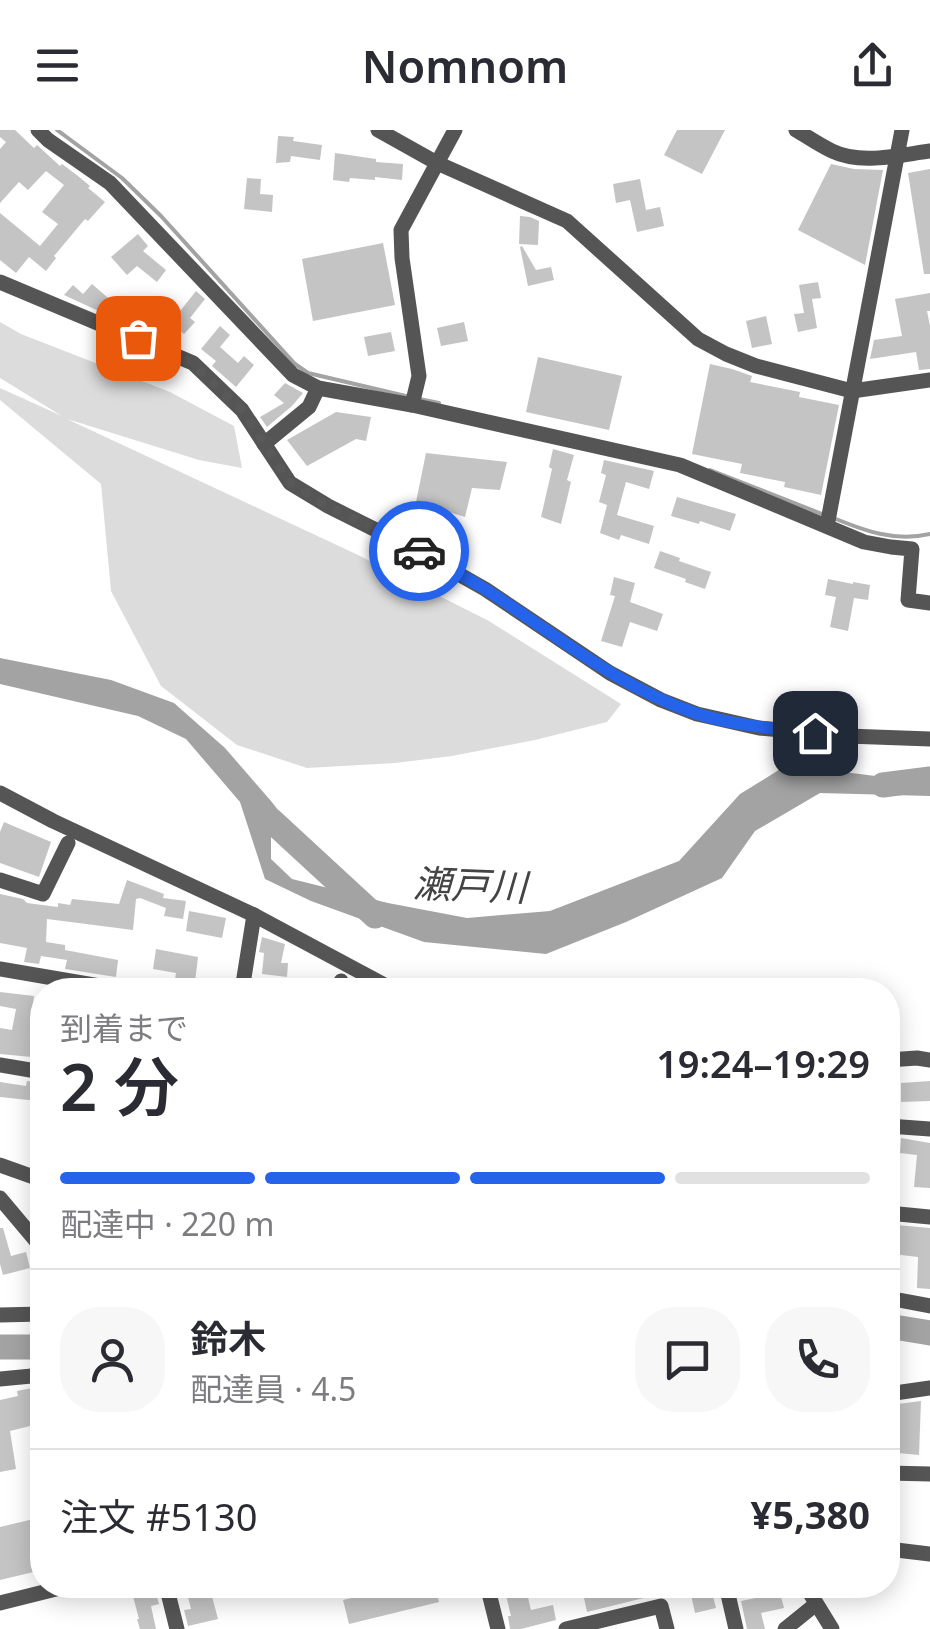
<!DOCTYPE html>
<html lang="ja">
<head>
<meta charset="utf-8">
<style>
  body { margin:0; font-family:"Noto Sans","Noto Sans JP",sans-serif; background:#f7f7f7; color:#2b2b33; height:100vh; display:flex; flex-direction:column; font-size:38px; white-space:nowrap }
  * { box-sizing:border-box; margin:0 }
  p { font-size:32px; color:#7c7c81 }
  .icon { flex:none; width:55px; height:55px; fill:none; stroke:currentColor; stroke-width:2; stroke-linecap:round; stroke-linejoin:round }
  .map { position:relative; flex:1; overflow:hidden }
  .side { position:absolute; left:30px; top:848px; width:870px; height:620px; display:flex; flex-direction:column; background:#fff; border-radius:40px; box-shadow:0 5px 25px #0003 }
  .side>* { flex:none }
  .pin { position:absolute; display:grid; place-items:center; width:85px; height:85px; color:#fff; margin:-42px; border-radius:20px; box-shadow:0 5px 15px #0006 }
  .courier { position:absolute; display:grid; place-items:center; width:100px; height:100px; margin:-50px; border:8px solid #2563eb; border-radius:50%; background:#fff; color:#222; box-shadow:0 2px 12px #0007 }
  .head em { font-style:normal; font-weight:600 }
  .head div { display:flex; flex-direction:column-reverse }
  .head { display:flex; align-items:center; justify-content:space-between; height:170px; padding:0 30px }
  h1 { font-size:65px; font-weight:600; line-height:75px }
  .bar { display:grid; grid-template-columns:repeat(4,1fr); gap:15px 10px; align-content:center; height:120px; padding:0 30px }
  .bar i { height:12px; border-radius:8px; background:#e1e1e2 }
  .bar .on { background:#2563eb }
  .bar p { grid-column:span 4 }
  .line { display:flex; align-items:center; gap:25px; padding:0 30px; border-top:2px solid #e1e1e2 }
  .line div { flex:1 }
  .round { display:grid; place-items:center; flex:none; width:105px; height:105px; border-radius:40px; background:#f7f7f7 }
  header { display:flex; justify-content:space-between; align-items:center; height:130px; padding:0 30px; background:#fff; font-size:45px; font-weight:600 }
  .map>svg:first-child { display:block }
</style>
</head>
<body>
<header><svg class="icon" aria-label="menu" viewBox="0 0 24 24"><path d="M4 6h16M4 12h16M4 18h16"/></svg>Nomnom<svg class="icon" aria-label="share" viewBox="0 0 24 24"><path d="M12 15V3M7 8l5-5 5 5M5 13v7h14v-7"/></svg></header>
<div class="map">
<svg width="930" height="1499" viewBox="0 0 930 1499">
  <rect width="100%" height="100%" fill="#fff"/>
  <polygon fill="#dcdcdc" points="0,192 21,204 170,262 234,296 242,338 199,330 67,289 356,424 489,491 621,574 607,592 535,610 452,626 395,633 307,638 237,615 161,556 111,461 101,354 0,270 0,258 62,286 0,248"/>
  <polygon fill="#a3a3a3" points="0,528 111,550 174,573 225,618 271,671 310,721 271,698 271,729 292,749 388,773 467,788 550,781 679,731 740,664 782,638 828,640 915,651 930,650 930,666 820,663 755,701 722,748 626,792 546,824 424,812 311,771 265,749 240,672 186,609 138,586 0,554"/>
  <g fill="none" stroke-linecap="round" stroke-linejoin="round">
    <g stroke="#a3a3a3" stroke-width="4">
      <polyline points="57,0 122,48 161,86 295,234 308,243 410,267"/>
      <polyline points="419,269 439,273"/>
      <polyline points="710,340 822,384"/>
      <path d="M831,387c34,14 63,25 99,17"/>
    </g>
    <g stroke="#a3a3a3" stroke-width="25">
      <polyline points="883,655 930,649"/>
      <polyline points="272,691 375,786"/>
      <polyline points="888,1196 930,1203"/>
      <polyline points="0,1217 42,1217"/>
    </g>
  </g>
  <g fill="#c4c4c4">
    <polygon points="0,0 15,0 34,18 37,15 60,36 62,34 78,46 90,56 88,58 105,72 88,91 85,89 54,126 56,128 46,141 29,127 16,143 0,130 0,83 40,116 58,94 42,82 64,55 46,41 28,60 19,52 0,73 0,19 6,12 0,7"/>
    <polygon points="677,0 725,0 702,44 664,25"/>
    <polygon points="278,6 294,7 293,11 322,15 320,30 291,26 290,32 276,33"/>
    <polygon points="335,23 376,29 376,32 403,34 402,50 375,47 375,50 350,48 349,52 333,50"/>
    <polygon points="831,34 854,39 883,40 865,135 798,100"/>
    <polygon points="930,39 930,144 924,144 908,43"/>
    <polygon points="247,48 261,49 260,64 273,65 272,82 244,79"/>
    <polygon points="640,49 646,80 660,77 664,96 637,102 630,70 616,73 613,54"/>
    <polygon points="520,86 530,87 539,91 538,115 519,114"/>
    <polygon points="138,104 148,116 143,121 166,140 157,152 137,136 127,145 111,127"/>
    <polygon points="383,113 395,175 313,191 302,129"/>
    <polygon points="522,116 536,140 551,137 554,150 528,156 520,117"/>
    <polygon points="818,152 821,168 812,169 817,198 798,202 794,184 804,183 799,155"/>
    <polygon points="92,154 115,174 105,184 64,165 73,155 83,164"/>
    <polygon points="196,161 205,169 190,188 195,192 184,204 177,198 167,210 154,205 178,178 181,180"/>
    <polygon points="930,163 930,181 927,181 930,196 930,239 919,240 916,222 870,229 874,210 902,206 895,169"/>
    <polygon points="766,186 772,214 752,218 746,191"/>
    <polygon points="464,192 468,211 441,216 437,198"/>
    <polygon points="220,196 230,205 220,217 238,233 244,226 254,235 236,257 212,236 216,231 201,219"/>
    <polygon points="391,202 395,221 368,226 364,207"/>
    <polygon points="538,227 622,246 609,300 526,282"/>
    <polygon points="710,234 732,239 752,246 750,252 800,262 799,267 839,275 821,365 784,357 785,352 740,343 742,334 692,324"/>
    <polygon points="285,253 303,263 292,276 267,297 260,287 284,273 274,265"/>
    <polygon points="336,282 371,287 366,311 356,309 307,336 287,310"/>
    <polygon points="553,319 574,325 567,350 571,352 561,394 541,387 552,339 549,337"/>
    <polygon points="426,323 507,332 500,360 472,358 465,387 416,372"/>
    <polygon points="604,330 654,341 649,359 626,352 617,385 654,396 649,414 621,405 619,410 600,403 607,375 599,372 606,345 601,343"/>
    <polygon points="677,367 736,384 730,401 700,391 699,394 671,386"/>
    <polygon points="660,421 680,428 679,431 711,442 705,459 685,452 686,449 654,438"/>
    <polygon points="614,447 635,453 630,472 663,484 657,501 630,492 622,517 601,511 615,466 610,465"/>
    <polygon points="828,449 853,454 853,452 870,455 868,470 854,468 848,501 830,497 836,467 825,465"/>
    <polygon points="4,692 51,712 39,747 0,733 0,702"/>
    <polygon points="127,750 164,764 163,768 186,771 183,789 164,786 166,778 140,768 136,769 133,800 47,789 46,812 65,815 65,820 118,830 116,847 65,839 67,830 41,826 39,834 24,832 27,818 0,813 0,764 23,769 27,773 58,777 58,773 70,775 72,769 119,774"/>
    <polygon points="189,781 226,788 222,808 186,801"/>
    <polygon points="262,807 285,814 281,833 288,833 287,847 262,844 264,823 259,822"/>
    <polygon points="156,819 198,827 195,852 175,849 176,843 153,839"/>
    <polygon points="0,862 34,866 31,888 42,889 42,928 0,924 0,898 12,900 16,879 0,876"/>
    <polygon points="27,951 42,953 41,966 38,967 38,971 0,967 0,952 26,956"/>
    <polygon points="930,951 930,971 901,972 901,953"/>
    <polygon points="901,1008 930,1013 930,1058 914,1057 917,1025 900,1023"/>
    <polygon points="896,1095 930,1098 930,1159 917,1158 918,1127 893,1124"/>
    <polygon points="0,1098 3,1098 11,1126 26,1122 30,1138 3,1145 0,1134"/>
    <polygon points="42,1256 42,1293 10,1301 16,1339 0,1342 0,1270 18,1266 17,1261"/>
    <polygon points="921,1271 919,1325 888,1322 888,1295 898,1295 898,1274"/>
    <polygon points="42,1387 42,1440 0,1450 0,1397"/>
    <polygon points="130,1455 144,1455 146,1465 156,1463 159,1474 151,1476 156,1499 140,1499 137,1489 139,1489"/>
    <polygon points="185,1455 209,1455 218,1489 188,1496 184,1480 191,1479"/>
    <polygon points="406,1455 435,1455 439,1472 349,1494 343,1470"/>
    <polygon points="511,1455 525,1455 531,1480 553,1475 556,1490 521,1499 510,1499 508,1486 511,1486 504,1457"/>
    <polygon points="638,1455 680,1455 680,1459 587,1482 584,1468"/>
    <polygon points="689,1455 710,1455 716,1478 695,1483"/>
    <polygon points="780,1463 784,1478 761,1483 765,1499 747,1499 741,1471"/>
  </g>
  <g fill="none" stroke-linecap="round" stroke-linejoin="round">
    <g stroke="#555" stroke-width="15">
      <polyline points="38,0 48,10 110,53 293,245 318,258 412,275 680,335 864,412 891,417 912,419 908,470 930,473"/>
      <polyline points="378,0 437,33 567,91 698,209 726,224 756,236 852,261 930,250"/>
      <path d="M796,0c12,7 23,15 36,21 29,14 67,4 98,0"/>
      <polyline points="0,152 193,233 242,280 290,353 328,376 416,420 485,459 610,543 661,570 697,584 759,598 847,606 930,609"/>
      <polyline points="412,275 419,246 402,128 401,100 455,0"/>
      <polyline points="264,314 309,277 318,258"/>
      <polyline points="827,396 902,0"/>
      <polyline points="0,663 53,691 254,785 394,860"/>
      <polyline points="0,750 43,764 68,713"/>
      <polyline points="0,839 123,860"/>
      <polyline points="242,860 254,785"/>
      <polyline points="340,860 341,851"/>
      <polyline points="888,930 917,928 930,930"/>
      <polyline points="0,935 42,942"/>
      <polyline points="888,996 930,999"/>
      <polyline points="0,1035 42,1050"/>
      <polyline points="0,1068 42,1118"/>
      <polyline points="888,1083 930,1087"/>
      <polyline points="888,1168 930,1176"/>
      <polyline points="0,1185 42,1184"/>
      <polyline points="0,1249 42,1245"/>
      <polyline points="888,1264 930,1258"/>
      <polyline points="888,1343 930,1344"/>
      <polyline points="888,1419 930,1424"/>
      <polyline points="166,1455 177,1499"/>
      <polyline points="487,1455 498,1499"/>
      <polyline points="805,1455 832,1499"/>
      <polyline points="0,1473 72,1455"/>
      <polyline points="566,1499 661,1476 667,1499"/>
      <polyline points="736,1499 727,1460 748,1455"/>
      <polyline points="785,1499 816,1474"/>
    </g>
  </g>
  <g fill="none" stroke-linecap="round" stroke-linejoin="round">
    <polyline stroke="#595959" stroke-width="10" stroke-dasharray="0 18" points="138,208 193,234 242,280 290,353 328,376 419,421"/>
    <path stroke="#2563eb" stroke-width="12" d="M419,421c22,13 45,25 66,38 69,44 131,97 210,124 39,13 79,15 120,20"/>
  </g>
  <g text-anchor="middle" stroke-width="9" stroke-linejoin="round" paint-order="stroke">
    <g font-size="38" font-style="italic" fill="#444" stroke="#fff">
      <text transform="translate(470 756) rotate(2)" y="13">瀬戸川</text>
    </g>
  </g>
</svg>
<div class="pin" style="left:138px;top:208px;background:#ea580c"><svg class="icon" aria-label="bag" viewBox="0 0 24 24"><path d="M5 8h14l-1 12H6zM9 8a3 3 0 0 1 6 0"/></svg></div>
<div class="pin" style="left:815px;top:603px;background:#1f2937"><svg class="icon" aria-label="home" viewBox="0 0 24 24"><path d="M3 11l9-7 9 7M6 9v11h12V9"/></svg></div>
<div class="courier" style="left:419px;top:421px"><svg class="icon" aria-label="car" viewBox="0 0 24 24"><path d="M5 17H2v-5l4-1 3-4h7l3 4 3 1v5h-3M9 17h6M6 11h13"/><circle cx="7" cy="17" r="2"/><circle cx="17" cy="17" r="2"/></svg></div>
<section class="side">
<div class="head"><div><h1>2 分</h1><p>到着まで</p></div><em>19:24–19:29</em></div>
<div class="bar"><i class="on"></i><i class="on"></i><i class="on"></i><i></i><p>配達中 · 220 m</p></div>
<div class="line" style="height:180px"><a class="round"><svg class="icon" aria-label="person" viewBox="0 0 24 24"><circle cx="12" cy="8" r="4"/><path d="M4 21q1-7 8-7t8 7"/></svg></a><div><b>鈴木</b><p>配達員 · 4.5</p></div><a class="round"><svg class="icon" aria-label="chat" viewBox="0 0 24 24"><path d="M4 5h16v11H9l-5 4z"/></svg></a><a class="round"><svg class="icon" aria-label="phone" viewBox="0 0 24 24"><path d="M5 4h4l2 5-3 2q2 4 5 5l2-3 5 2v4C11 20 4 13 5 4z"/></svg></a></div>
<div class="line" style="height:130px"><div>注文 #5130</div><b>¥5,380</b></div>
</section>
</div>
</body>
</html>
